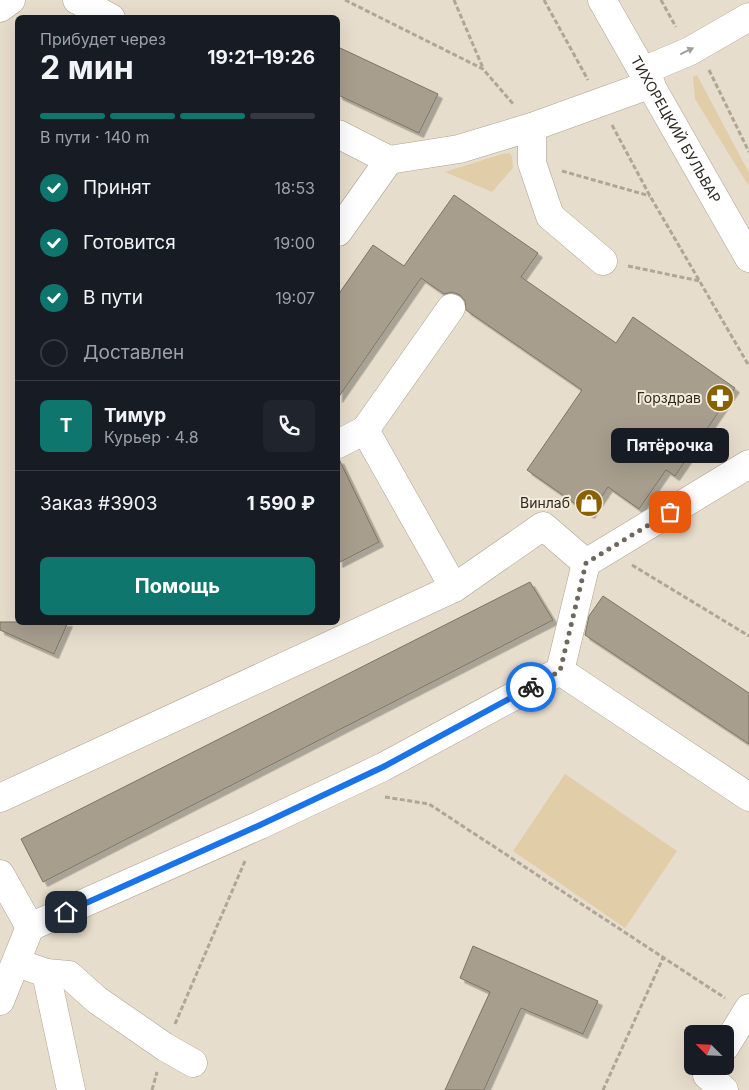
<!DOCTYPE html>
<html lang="ru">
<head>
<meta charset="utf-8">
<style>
  body { margin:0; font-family:Inter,sans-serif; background:#20242c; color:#f1f3f6; height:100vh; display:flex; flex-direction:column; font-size:19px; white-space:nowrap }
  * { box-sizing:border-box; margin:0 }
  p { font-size:16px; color:#9ea1a6 }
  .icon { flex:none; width:28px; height:28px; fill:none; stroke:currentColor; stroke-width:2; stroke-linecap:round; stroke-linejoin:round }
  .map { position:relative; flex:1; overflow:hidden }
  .drawer { position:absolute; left:15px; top:15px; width:325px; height:610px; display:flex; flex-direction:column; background:#171b24; border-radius:8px; box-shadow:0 5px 20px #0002 }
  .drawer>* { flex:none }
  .needle { width:32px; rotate:294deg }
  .buttons { position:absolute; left:684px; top:1025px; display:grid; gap:10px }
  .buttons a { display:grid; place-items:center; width:50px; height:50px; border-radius:8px; background:#171b24; box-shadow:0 5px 20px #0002; font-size:25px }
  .pin { position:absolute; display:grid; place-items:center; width:42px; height:42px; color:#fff; margin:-21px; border-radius:10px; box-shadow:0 2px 8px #0006 }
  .courier { position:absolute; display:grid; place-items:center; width:50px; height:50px; margin:-25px; border:4px solid #1a73e8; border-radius:50%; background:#fff; color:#222; box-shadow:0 1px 6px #0007 }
  .bubble { position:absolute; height:35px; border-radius:8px; background:#171b24; box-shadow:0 5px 20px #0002; font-size:16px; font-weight:700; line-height:35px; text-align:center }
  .head em { font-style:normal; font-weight:700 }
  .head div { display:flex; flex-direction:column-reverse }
  .head { display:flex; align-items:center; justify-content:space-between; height:85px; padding:0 25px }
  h1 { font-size:32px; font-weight:700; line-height:38px }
  .bar { display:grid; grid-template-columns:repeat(4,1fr); gap:8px 5px; align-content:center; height:60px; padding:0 25px }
  .bar i { height:6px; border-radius:4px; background:#363941 }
  .bar .active { background:#0f766e }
  .bar p { grid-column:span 4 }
  .line { display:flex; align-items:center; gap:12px; padding:0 25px; border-top:1px solid #363941 }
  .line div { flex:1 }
  .round { display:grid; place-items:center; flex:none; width:52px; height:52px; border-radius:8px; background:#20242c }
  ol { padding:0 25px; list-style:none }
  li { display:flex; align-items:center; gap:15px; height:55px }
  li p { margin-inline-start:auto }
  li .icon { padding:5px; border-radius:50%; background:#0f766e; color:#fff; stroke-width:4 }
  li:last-child { color:#9ea1a6 }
  li i { width:28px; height:28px; border:2px solid #363941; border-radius:50% }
  .button { display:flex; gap:10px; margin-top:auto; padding:10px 25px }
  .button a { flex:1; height:58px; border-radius:8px; background:#0f766e; color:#fff; font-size:20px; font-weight:700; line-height:58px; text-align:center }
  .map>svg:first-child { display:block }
</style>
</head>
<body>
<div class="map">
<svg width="749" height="1090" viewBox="0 0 749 1090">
  <defs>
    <filter id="shadow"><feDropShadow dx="4.5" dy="4.5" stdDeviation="0" flood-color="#0004"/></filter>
  </defs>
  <rect width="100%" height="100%" fill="#e7ddcc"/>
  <g fill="#e2cda9">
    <polygon points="697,75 749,173 749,183 748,185 695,99 693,77"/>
    <polygon points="510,153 512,157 513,168 492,192 445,172 502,154"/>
    <polygon points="565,774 677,851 625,928 513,851"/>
  </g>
  <g fill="#a79e8e" stroke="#7d7464" filter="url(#shadow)">
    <polygon points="338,47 438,94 419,133 338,95"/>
    <polygon points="454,195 538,253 521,277 616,343 633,317 735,388 675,476 666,470 639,509 608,487 590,514 527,470 582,390 466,310 465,301 460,295 452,292 444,294 421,278 338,398 338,295 373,245 404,266"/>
    <polygon points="339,459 379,542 338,563 338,460"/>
    <polygon points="530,582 553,620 43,882 21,839"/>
    <polygon points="603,596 749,693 749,744 585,635 589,616"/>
    <polygon points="0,622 68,622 54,654 0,630"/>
    <polygon points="473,946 598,1001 583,1034 521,1008 484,1090 445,1090 490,992 460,978"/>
  </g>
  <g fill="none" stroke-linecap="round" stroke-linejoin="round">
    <g stroke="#aca392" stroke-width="29">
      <g id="minor">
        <polyline points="77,0 111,18"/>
        <path id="s1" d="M602,0l147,258"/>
        <polyline points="0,8 11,0"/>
        <polyline points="643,71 690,51 749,17"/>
        <polyline points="532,127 532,163 550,216 603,261"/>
        <polyline points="338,134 389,160 459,149 532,127 651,84"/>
        <polyline points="338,232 389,160"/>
        <polyline points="451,308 365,430 454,588"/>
        <polyline points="338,444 365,430"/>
        <polyline points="560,671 749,797"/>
        <polyline points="0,798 454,588 543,526 586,563 749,464"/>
        <polyline points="0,874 30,927"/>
        <polyline points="29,967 46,973 71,1090"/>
        <polyline points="46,973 69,975 97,1000 165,1047 193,1063"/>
        <polyline points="0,1001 30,927 260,825 383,767 560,671 586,563"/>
        <polyline points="725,1047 749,1008"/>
        <polyline points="713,1066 707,1075 724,1090"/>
      </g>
    </g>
    <g stroke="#aea698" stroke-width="3" stroke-dasharray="5 2.5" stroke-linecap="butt">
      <polyline points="345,0 483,69 514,105"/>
      <polyline points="454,0 483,68"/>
      <polyline points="544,0 588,80"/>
      <polyline points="661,0 676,27"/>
      <polyline points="709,70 749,152"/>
      <polyline points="612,125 650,196 749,366"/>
      <polyline points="562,171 650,196"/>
      <polyline points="628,266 700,281"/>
      <polyline points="632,565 749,636"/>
      <polyline points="385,797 429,804 725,998"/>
      <polyline points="175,1024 245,861"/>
      <polyline points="152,1090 157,1072"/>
      <polyline points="603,1090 663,958"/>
    </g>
    <use href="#minor" stroke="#fff" stroke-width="28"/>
  </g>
  <defs><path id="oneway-solid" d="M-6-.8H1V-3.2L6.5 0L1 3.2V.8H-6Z" transform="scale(1.25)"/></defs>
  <use fill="#a09f9c" href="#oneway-solid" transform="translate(687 51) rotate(-26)"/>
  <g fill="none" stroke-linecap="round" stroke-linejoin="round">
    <polyline stroke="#6e685e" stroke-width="5" stroke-dasharray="0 9" points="531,687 560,671 586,563 670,512"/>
    <polyline stroke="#1a73e8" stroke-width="6" points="66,912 260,825 383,767 531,687"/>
  </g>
  <defs>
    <g id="pharmacy-disc" transform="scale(1.4375)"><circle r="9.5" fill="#886100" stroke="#f4ead9"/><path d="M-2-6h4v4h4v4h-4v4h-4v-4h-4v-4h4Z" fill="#fff"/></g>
    <g id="shop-disc" transform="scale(1.4375)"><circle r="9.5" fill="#886100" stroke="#f4ead9"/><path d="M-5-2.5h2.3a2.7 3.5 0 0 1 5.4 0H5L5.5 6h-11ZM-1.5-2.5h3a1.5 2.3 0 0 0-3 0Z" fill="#fff"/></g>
  </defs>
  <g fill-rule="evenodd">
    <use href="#pharmacy-disc" x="720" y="398"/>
    <use href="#shop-disc" x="589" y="503"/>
  </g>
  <g text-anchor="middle" stroke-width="4" stroke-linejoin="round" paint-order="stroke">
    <g font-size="14" fill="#2d2922" stroke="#f4ead9">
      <text dy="5" stroke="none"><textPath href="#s1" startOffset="149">ТИХОРЕЦКИЙ БУЛЬВАР</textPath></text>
    </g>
    <g font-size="14" fill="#2d2922" stroke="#f4ead9" text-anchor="end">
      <text x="701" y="403">Горздрав</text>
      <text x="570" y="508">Винлаб</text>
    </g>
  </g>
</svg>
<div class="buttons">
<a><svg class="needle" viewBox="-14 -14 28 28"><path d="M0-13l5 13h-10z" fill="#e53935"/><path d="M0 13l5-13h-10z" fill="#9ea1a6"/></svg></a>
</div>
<div class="pin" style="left:670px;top:512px;background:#ea580c"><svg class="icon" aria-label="bag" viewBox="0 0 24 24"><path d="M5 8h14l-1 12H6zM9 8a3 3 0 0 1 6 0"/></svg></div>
<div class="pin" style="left:66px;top:912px;background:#1f2937"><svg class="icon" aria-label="home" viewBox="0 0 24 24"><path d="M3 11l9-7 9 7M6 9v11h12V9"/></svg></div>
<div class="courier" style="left:531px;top:687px"><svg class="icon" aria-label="bike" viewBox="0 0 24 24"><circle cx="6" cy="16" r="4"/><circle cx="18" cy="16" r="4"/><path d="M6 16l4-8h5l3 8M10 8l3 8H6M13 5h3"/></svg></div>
<div class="bubble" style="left:611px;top:428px;width:118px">Пятёрочка</div>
<section class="drawer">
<div class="head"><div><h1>2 мин</h1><p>Прибудет через</p></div><em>19:21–19:26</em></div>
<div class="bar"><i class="active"></i><i class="active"></i><i class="active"></i><i></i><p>В пути · 140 m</p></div>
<ol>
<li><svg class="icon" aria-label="check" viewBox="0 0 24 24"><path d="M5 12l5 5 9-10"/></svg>Принят<p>18:53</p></li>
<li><svg class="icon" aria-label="check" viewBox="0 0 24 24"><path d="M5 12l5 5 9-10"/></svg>Готовится<p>19:00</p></li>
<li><svg class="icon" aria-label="check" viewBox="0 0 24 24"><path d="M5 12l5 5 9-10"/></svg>В пути<p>19:07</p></li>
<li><i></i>Доставлен</li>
</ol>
<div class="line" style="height:90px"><b class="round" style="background:#0f766e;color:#fff">Т</b><div><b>Тимур</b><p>Курьер · 4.8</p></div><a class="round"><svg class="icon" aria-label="phone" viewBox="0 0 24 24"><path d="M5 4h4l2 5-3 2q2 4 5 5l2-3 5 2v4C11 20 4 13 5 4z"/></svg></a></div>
<div class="line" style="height:65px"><div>Заказ #3903</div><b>1 590 ₽</b></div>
<div class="button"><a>Помощь</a></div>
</section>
</div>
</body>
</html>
